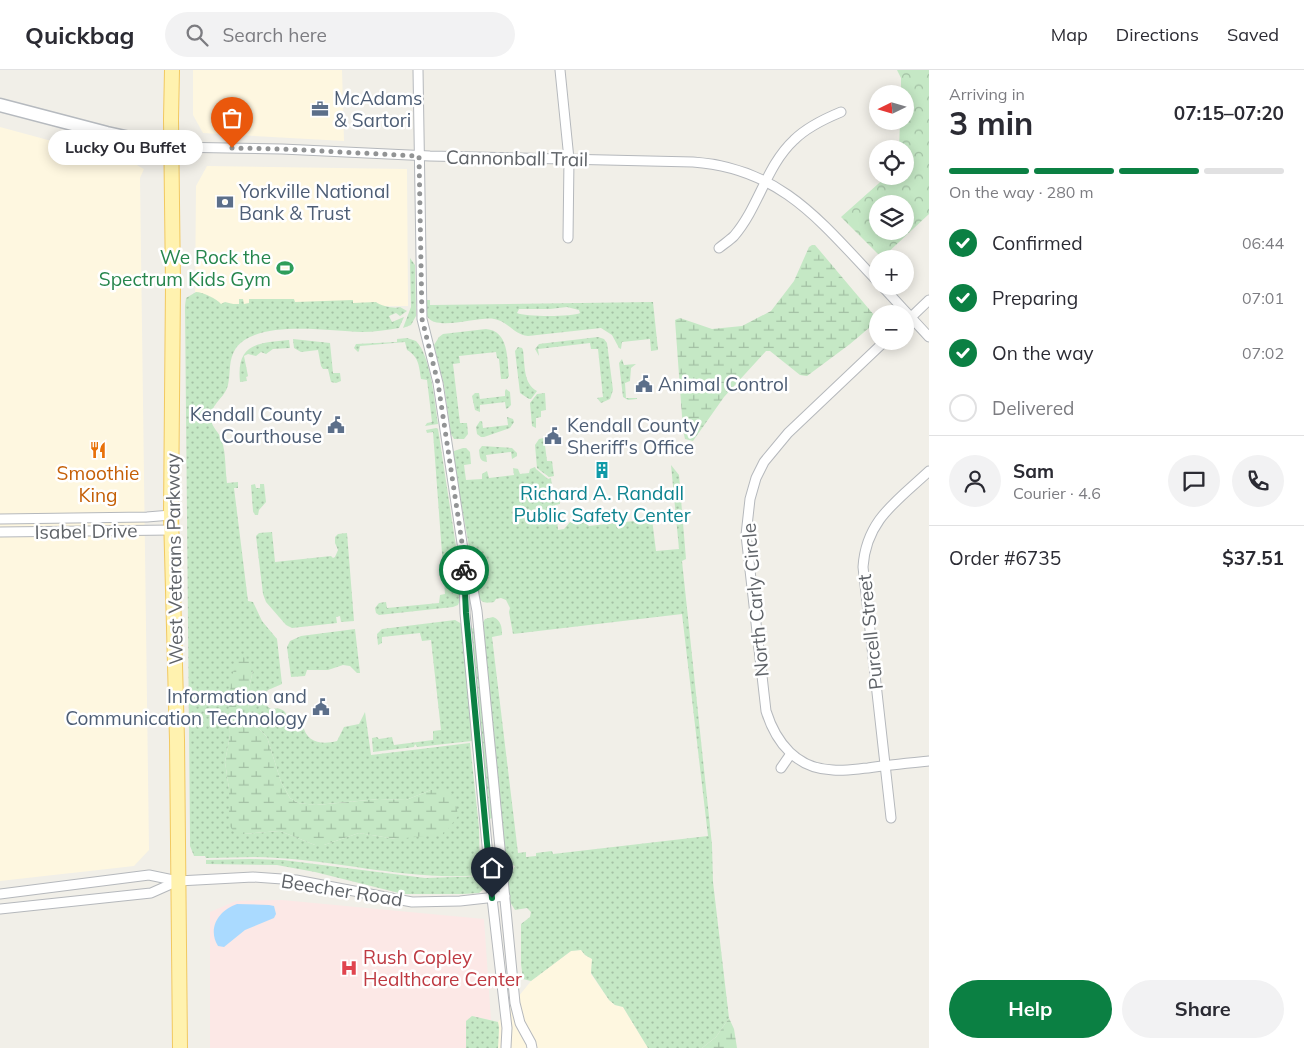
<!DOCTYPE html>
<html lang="en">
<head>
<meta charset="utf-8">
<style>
  body { margin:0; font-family:Mulish,sans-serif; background:#f2f2f3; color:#2b2b33; height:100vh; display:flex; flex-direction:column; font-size:19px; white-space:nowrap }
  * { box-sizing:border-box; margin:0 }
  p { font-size:16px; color:#7c7c81 }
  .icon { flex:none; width:28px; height:28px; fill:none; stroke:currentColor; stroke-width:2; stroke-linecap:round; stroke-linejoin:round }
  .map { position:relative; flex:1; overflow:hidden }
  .drawer { display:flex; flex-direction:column; background:#fff; width:375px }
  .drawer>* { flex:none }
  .needle { width:32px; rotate:265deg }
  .tools { position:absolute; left:869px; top:15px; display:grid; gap:10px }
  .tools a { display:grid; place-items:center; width:45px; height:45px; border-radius:50%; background:#fff; box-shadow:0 2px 12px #0003; font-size:25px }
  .pin { position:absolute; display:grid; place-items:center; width:42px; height:42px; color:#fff; margin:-51px -21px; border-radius:50% 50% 50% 0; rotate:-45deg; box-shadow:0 0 5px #0007 }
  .pin .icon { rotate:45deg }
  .courier { position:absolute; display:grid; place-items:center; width:50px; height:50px; margin:-25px; border:4px solid #0b8043; border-radius:50%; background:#fff; color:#222; box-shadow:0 1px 6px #0007 }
  .bubble { position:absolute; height:35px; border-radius:18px; background:#fff; box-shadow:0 2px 12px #0003; font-size:16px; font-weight:700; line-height:35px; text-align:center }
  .overview em { font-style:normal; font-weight:700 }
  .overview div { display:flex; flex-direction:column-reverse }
  .overview { display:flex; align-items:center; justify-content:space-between; height:85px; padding:0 20px }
  h1 { font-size:32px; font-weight:700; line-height:38px }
  .bar { display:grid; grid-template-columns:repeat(4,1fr); gap:8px 5px; align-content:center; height:60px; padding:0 20px }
  .bar i { height:6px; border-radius:4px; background:#e1e1e2 }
  .bar .current { background:#0b8043 }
  .bar p { grid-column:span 4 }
  .line { display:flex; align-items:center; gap:12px; padding:0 20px; border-top:1px solid #e1e1e2 }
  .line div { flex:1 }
  .round { display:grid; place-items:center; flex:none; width:52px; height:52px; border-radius:26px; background:#f2f2f3 }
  ol { padding:0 20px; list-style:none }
  li { display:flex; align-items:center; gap:15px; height:55px }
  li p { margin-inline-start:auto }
  li .icon { padding:5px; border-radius:50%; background:#0b8043; color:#fff; stroke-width:4 }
  li:last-child { color:#7c7c81 }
  li i { width:28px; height:28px; border:2px solid #e1e1e2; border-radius:50% }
  .button { display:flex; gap:10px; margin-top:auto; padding:10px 20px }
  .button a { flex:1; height:58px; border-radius:30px; background:#0b8043; color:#fff; font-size:20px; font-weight:700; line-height:58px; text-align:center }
  .button a+a { background:#f2f2f3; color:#2b2b33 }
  header { display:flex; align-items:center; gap:30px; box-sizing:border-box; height:70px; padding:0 25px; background:#fff; border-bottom:1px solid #e1e1e2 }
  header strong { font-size:24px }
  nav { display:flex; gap:28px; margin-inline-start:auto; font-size:18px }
  .search { width:350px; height:45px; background:#f2f2f3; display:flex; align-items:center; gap:12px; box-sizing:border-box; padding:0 18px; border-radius:28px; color:#7c7c81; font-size:19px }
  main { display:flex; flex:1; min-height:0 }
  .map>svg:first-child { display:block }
</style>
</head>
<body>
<header>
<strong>Quickbag</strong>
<div class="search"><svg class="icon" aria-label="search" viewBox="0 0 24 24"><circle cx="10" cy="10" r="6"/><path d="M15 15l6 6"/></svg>Search here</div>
<nav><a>Map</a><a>Directions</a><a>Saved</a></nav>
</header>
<main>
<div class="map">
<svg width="929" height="978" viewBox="0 0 929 978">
  <defs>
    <pattern id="grass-dots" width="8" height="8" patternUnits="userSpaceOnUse" patternTransform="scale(1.25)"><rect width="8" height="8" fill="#c5e8c5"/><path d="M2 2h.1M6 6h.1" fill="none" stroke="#a3c0a4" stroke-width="1.8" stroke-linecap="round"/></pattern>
    <pattern id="forest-crowns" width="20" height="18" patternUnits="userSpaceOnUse" patternTransform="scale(1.25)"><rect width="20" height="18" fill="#c5e8c5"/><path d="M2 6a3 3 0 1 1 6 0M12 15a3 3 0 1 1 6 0" fill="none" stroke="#a3c0a4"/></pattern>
    <pattern id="wetland-marsh" width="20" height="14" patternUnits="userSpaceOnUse" patternTransform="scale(1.25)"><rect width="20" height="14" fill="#c5e8c5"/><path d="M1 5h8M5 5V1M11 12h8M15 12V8" fill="none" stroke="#a3c0a4"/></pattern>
  </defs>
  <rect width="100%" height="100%" fill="#f1efe8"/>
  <g fill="#fef7e0">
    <polygon points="193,0 342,0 344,71 203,63 193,45"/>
    <polygon points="0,57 133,93 144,99 140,108 149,780 134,796 0,811"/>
    <polygon points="207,96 407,99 408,236 195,238 196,116"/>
    <polygon points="581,880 585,885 592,889 591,904 609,930 615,935 623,937 648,978 498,978 499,958 498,952 531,911 571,881"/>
  </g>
  <polygon fill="#fce8e6" points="282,830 484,849 491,950 472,946 466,951 466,978 210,978 210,842 236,831"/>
  <g fill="url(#grass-dots)" fill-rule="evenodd">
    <polygon points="410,188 415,195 416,246 411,255 403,258 411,237"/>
    <path d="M196,222c7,0 21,7 25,12l4,-2 8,2h6v-5h4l1,5 5,-1v-4h45l1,3 58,-2v3l23,-1c5,4 19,7 24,5l7,4 -7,5 -4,-3 -7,3 3,6 12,-5 -5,11c-12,2 -25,4 -38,4 -31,-1 -104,-13 -125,16 -8,12 -5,23 -8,37 -3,13 -17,18 -17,33 0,10 9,14 11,23 4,13 3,28 5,42l11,-1v6h-4l14,113 5,1 9,19 15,18 5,45 -14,6 -4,5c3,22 11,9 20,16 4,3 3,15 4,20h9v-5l6,-1c3,18 19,20 34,16l7,-14 15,-3 6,-12 6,43 99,-12 9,85 1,47c-68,6 -134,-13 -202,-17 -24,-2 -48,0 -72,0l-1,-2h-11l-4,-10v-9l-5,-531 1,-8zM253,600l-6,27 3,18 3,8 14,14 14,45 9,16 8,5 18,2 63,-6 27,1 25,-10 -35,49 -37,-6 -35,12h-9l-35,-14 -37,3 -14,-45 -4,-27 5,-27 -1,-27z"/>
    <path d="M425,230h5v5l223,-3 5,48 -7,1 -1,-12 -28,3 -1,7 -2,-1 -7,-13 -11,-7 -73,8c-14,-1 -20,-15 -34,-17 -15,-3 -59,13 -67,-3 -2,-5 -1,-11 -2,-16zM567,237l12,3 1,3c-7,4 -55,4 -63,0l2,-4h31z"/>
    <path d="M486,259c23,2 21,29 23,47l-2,3h-6l-2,-20 -2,-1 -1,-6 -37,4 1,7 -7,1 7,59h7l1,11 -4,5h-10l-3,-5 -7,-49 -10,-40 5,-8 4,-3z"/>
    <polygon points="598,267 604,269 607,273 613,320 610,329 601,333 597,328 603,327 598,279 591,279 590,273 538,279 539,286 535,279 539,274"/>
    <path d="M407,268l9,3c15,15 19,63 22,83l-13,2 2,-3 5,-1 -5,-42 -6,-1c-2,-13 -2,-22 -14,-29l-2,-8 -45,4 -1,5 -1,1 -4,-4 2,-4 41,-2v-3z"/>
    <polygon points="293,269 330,273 333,303 340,303 341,311 336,313 331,312 328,299 323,299 321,296 318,280 301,282 294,278"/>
    <path d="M289,270l1,8 -17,1 -7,5 -5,-2 -5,4 -8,-2 -4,2 4,20 -2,1 1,4 -7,1c-4,-39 18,-39 49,-42z"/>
    <path d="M518,277l4,1 1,2c2,14 0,34 14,41l-6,8h-2l-9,-6 -5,-42z"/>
    <polygon points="622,289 624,295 636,294 631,298 630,311 625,313 626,328 637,328 637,329 628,330 623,327 619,293"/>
    <polygon points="506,319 510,322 511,335 508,338 506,339 505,332 480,335 480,342 475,340 472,326 475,323 479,323 480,329 505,326 505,321"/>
    <polygon points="545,323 546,340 541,341 541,347 536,348 536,358 532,356 530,333 537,324"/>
    <polygon points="507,347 513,349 514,352 510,358 484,367 481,367 477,364 476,357 480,351 482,351 483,358 508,355"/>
    <polygon points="436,358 438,359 459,496 460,530 458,535 453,537 379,545 376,543 375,538 379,533 386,532 387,538 439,533 440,525 445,524 433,362 427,363 426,360"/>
    <polygon points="544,368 547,391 552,391 554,406 549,407 537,398 535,375 539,369"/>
    <path d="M482,376l30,2 5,5v3l-5,3 -1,-7 -25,3 1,7c-8,-1 -7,-5 -8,-12z"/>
    <path d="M463,378h3l4,4 1,12 -7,1 2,15 16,-1v-5l5,-3 2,7 25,-3 -1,-7 5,1 2,5 9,-1 1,-4 5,-2 1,2 12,10 3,-1 2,18 6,-1 1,9 -5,1 2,11h-2v3h2l1,11 6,-1 6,-7 12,-2 7,6 63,-7 4,32 23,-2 -8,-84 8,10 7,84 -4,2 30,284 1,37 16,136 -13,19 -14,11h-54l-25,-41 -8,-2 -6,-5 -18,-27 1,-14 -7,-4 -4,-5 -10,1 -40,30 -8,-2 -2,-15v-40l9,-7 1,-5 -4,-4 -12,2 -5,-8 -2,-24 7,-12 -8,-3 -5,-26 -20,-213 3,-5 8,-2c8,3 9,10 9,18l-10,2 26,216 8,-1v5l10,-1v-3l16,-2 1,3 155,-18 -26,-222 -169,20 -4,-22 1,-4 -4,-8 -5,-2 -5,1 -2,3c-8,1 -12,2 -16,-6l-25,-138 1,-7z"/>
    <polygon points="255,414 256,418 260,418 260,414 264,414 266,432 259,440 258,445 255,445 253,441 251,415"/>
    <polygon points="272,462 275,492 331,486 333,488 335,487 338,480 335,473 335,467 338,464 347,463 354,551 341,552 340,546 336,547 337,553 292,558 286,555 266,532 263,524 256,466 259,463"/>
    <polygon points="455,550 462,554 486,804 482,805 482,765 472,671 417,677 415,674 414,677 373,682 372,668 377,667 379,669 392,667 394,675 433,670 433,661 441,660 431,570 422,571 420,563 382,567 382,573 378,575 377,564 382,559"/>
    <polygon points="474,558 493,748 489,749 470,559"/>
    <polygon points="355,559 360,603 357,603 350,596 343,595 328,600 307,600 305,606 291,607 287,577 290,571 301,566"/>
    <polygon points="250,789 283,790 425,808 486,806 486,817 479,823 463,824 403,824 315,802 277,795 206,794 206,790"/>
    <polygon points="472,946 498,952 499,958 498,978 466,978 466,951"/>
  </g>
  <path fill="url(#forest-crowns)" fill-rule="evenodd" d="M897,0h32v144l-47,44 -41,-41 46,-41h18v-27h-6l1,-28h5v-27h-4v-16zM878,134h27v27h-27z"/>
  <g fill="url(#wetland-marsh)">
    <polygon points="812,175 815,175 874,245 877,249 876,252 850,274 807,306 800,305 770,281 766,281 724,327 693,371 685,369 683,360 675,250 680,248 712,259 742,256 771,241 794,211 809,177"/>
    <polygon points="242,586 250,591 253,600 247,627 250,645 253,653 267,667 281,712 290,728 298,733 317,735 379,729 406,730 431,720 448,721 455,728 458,746 444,764 396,769 359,763 324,775 315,775 280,761 243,764 234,762 229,755 229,719 225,692 230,665 229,638 231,610 236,592"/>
    <polygon points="729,948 734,959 737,978 702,978 716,967"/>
  </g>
  <path fill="#aadaff" d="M237,834l32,1 5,1 2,8 -2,4 -29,12 -21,17 -6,-1c-11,-18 1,-36 19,-42z"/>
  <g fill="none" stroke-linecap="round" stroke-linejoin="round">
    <g stroke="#b5b8bc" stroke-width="11">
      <g id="minor">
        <polyline points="418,0 422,249 438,313 465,493 464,507 465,543 492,828 507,958 506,977"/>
        <polyline points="560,0 569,89 568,168"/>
        <path d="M171,77l111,2 148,7 263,6c88,6 128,60 185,120"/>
        <path d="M719,178c5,-4 11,-8 15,-12 25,-29 32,-70 60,-96 13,-13 30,-21 47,-28"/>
        <polyline points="882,216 929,267"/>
        <polyline points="905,253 929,230"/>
        <path d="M885,271l-97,92 -24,29 -8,16 -6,21 -4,36 20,176c10,32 31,58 67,59 12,1 23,-1 35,-2 20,-3 41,-5 61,-7"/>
        <polyline points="0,449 147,447 171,445"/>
        <polyline points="0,462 172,460"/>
        <polyline points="465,493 470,503 477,541 515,933 520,953 531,973 532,978"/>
        <polyline points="781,698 790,685"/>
        <path d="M891,748l-28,-251c3,-47 34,-66 66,-96"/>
        <polyline points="0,824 149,805 178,811 253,807 296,810 412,832 460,831 505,826"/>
        <polyline points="0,839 151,823 178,811"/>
      </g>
    </g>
    <g stroke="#b6babf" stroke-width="15">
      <polyline id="secondary" points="0,35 107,63 171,77"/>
    </g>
    <g stroke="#f2c960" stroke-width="16">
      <polyline id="primary" points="172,0 171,49 173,215 171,445 177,670 180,978"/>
    </g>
    <use href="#minor" stroke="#fff" stroke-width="9"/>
    <use href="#secondary" stroke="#fff" stroke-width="12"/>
    <use href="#primary" stroke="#fff2af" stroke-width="14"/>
  </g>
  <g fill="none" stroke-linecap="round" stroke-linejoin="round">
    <polyline stroke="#929495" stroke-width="5" stroke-dasharray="0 9" points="232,78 282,79 419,86 422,249 438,313 465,493 464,500"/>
    <polyline stroke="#0b8043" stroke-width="6" points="464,500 466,543 492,828"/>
  </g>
  <defs>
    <g id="office-bare" transform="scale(1.35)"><path d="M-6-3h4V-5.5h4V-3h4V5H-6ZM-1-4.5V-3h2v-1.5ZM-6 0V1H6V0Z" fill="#5c6f8a" stroke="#fff" stroke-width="2.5" paint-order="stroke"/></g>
    <g id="bank-bare" transform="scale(1.35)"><path d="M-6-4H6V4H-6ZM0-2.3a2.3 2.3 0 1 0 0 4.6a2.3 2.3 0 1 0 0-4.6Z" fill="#5c6f8a" stroke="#fff" stroke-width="2.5" paint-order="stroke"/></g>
    <g id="stadium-bare" transform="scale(1.35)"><path d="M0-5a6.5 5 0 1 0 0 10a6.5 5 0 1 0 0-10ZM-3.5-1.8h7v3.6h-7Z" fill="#2e9e5b" stroke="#fff" stroke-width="2.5" paint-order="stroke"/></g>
    <g id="civic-bare" transform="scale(1.35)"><path d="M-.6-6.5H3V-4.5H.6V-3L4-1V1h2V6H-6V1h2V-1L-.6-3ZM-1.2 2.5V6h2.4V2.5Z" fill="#5c6f8a" stroke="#fff" stroke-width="2.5" paint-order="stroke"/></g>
    <g id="restaurant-bare" transform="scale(1.35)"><path d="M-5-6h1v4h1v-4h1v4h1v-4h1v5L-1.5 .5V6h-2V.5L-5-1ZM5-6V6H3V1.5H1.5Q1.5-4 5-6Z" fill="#e8710a" stroke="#fff" stroke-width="2.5" paint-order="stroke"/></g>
    <g id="building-bare" transform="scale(1.35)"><path d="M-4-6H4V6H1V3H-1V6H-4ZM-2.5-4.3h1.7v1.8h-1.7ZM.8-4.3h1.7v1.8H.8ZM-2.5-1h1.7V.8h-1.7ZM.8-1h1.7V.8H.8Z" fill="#0f9aa8" stroke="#fff" stroke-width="2.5" paint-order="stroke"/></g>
    <g id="hospital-bare" transform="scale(1.35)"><path d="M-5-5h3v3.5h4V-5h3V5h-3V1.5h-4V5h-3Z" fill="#e0444e" stroke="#fff" stroke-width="2.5" paint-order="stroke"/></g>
  </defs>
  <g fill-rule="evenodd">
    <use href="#office-bare" x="320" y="39"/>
    <use href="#bank-bare" x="225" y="132"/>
    <use href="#stadium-bare" x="285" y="198"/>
    <use href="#civic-bare" x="644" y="314"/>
    <use href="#civic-bare" x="336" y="355"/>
    <use href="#civic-bare" x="553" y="366"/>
    <use href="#restaurant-bare" x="98" y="380"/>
    <use href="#building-bare" x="602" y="400"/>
    <use href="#civic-bare" x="321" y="637"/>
    <use href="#hospital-bare" x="349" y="898"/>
  </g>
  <g text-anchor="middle" stroke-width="5" stroke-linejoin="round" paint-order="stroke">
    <g font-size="19" fill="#4e5e75" stroke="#fff" text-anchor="start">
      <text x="334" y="35">McAdams<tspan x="334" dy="22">&amp; Sartori</tspan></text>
      <text x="239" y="128">Yorkville National<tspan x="239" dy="22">Bank &amp; Trust</tspan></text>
      <text x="658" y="321">Animal Control</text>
      <text x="322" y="351" text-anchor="end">Kendall County<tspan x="322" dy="22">Courthouse</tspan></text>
      <text x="567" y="362">Kendall County<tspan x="567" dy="22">Sheriff's Office</tspan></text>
      <text x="307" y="633" text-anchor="end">Information and<tspan x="307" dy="22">Communication Technology</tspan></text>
    </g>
    <g font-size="19" fill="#5f6368" stroke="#fff">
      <text transform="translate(517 88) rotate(1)" y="7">Cannonball Trail</text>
      <text transform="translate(86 461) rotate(-1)" y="7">Isabel Drive</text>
      <text transform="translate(174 489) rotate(-91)" y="7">West Veterans Parkway</text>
      <text transform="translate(755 530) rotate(-95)" y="7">North Carly Circle</text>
      <text transform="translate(870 562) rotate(-96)" y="7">Purcell Street</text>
      <text transform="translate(342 820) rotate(9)" y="7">Beecher Road</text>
    </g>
    <g font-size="19" fill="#27864d" stroke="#fff" text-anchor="end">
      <text x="271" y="194">We Rock the<tspan x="271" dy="22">Spectrum Kids Gym</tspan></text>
    </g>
    <g font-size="19" fill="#c56008" stroke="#fff">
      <text x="98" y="410">Smoothie<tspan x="98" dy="22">King</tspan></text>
    </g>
    <g font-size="19" fill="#0d838f" stroke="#fff">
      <text x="602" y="430">Richard A. Randall<tspan x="602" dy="22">Public Safety Center</tspan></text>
    </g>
    <g font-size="19" fill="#be3a42" stroke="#fff" text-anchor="start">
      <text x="363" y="894">Rush Copley<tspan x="363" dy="22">Healthcare Center</tspan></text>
    </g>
  </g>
</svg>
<div class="tools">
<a><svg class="needle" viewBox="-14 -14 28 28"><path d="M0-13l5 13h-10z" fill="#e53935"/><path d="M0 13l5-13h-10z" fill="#7c7c81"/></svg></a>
<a><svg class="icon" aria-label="locate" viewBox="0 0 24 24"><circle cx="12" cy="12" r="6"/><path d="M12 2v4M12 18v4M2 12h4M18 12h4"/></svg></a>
<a><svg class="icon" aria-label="layers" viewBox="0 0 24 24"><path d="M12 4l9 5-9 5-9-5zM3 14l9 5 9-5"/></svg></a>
<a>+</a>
<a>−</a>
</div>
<div class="pin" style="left:232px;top:78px;background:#ea580c"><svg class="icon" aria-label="bag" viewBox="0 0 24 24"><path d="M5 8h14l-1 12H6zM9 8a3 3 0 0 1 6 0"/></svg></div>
<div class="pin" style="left:492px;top:828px;background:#1f2937"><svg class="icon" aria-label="home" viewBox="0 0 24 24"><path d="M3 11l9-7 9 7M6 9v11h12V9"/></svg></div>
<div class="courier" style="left:464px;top:500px"><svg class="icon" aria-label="bike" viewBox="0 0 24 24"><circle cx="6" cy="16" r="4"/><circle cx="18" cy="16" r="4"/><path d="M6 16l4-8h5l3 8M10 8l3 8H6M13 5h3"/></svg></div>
<div class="bubble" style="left:48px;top:60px;width:155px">Lucky Ou Buffet</div>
</div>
<section class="drawer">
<div class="overview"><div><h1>3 min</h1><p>Arriving in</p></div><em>07:15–07:20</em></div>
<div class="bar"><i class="current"></i><i class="current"></i><i class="current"></i><i></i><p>On the way · 280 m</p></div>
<ol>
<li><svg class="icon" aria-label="check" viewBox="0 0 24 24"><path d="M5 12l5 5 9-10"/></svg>Confirmed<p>06:44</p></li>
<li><svg class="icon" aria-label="check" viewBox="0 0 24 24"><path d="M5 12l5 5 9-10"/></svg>Preparing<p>07:01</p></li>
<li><svg class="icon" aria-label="check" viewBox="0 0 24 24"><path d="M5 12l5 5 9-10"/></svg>On the way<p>07:02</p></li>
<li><i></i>Delivered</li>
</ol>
<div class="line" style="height:90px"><a class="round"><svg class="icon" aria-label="person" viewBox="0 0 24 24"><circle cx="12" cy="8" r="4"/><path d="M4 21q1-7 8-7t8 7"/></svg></a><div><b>Sam</b><p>Courier · 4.6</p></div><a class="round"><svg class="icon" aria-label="chat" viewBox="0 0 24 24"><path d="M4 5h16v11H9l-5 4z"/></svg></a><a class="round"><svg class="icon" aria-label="phone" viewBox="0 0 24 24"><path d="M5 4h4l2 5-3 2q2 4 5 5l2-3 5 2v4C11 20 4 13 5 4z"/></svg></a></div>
<div class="line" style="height:65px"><div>Order #6735</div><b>$37.51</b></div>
<div class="button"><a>Help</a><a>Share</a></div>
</section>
</main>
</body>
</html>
